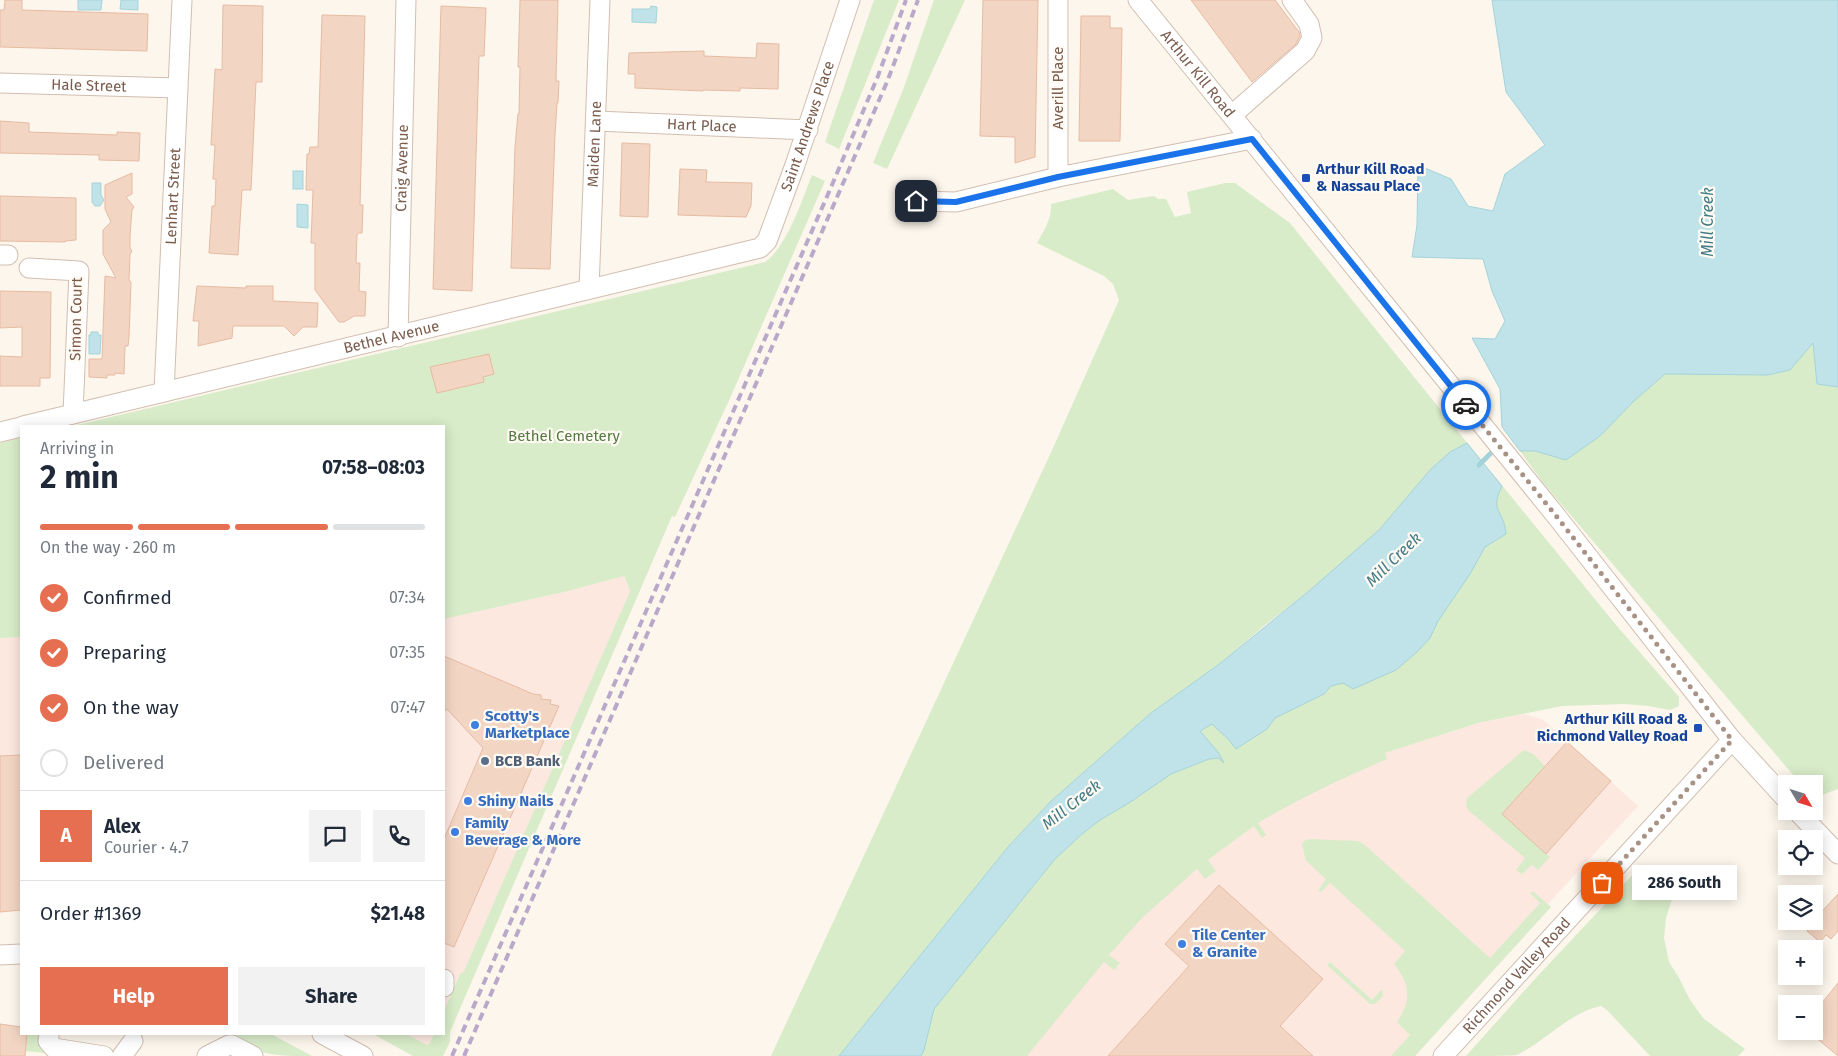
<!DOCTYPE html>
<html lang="en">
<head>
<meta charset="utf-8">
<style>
  body { margin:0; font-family:"Fira Sans",sans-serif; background:#f2f2f3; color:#1f2937; height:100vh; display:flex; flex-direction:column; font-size:19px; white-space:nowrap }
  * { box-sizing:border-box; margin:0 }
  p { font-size:16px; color:#747a83 }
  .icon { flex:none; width:28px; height:28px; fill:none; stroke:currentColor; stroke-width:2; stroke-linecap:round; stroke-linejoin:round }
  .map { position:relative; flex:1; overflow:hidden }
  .details { position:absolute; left:20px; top:425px; width:425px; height:610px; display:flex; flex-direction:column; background:#fff; border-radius:0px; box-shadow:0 2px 12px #0003 }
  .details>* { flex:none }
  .needle { width:32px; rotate:128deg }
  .fabs { position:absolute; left:1778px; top:775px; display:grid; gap:10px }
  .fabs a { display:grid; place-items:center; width:45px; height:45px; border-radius:0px; background:#fff; box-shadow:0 2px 12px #0003; font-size:25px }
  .pin { position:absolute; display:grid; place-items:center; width:42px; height:42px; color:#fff; margin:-21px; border-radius:10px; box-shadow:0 2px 8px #0006 }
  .courier { position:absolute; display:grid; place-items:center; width:50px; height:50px; margin:-25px; border:4px solid #1a73e8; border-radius:50%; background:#fff; color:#222; box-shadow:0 1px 6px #0007 }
  .bubble { position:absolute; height:35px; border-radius:0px; background:#fff; box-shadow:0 2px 12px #0003; font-size:16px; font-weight:700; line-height:35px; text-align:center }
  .overview em { font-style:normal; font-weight:700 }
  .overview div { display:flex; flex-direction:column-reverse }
  .overview { display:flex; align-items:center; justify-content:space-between; height:85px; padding:0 20px }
  h1 { font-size:32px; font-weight:700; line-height:38px }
  .bar { display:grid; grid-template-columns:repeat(4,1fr); gap:8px 5px; align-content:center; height:60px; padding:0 20px }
  .bar i { height:6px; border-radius:4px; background:#e0e1e3 }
  .bar .current { background:#e76f51 }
  .bar p { grid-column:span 4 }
  .line { display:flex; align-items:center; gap:12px; padding:0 20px; border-top:1px solid #e0e1e3 }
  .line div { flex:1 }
  .round { display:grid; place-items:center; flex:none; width:52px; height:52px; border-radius:0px; background:#f2f2f3 }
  ol { padding:0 20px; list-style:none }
  li { display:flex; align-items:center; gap:15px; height:55px }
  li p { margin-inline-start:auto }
  li .icon { padding:5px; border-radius:50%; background:#e76f51; color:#fff; stroke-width:4 }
  li:last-child { color:#747a83 }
  li i { width:28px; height:28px; border:2px solid #e0e1e3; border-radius:50% }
  .action { display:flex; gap:10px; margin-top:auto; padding:10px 20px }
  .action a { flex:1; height:58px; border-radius:0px; background:#e76f51; color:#fff; font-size:20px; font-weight:700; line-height:58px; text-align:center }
  .action a+a { background:#f2f2f3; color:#1f2937 }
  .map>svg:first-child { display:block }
</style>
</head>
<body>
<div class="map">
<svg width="1838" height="1056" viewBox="0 0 1838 1056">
  <rect width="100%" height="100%" fill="#fdf6ec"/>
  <g fill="#fde8e0">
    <polygon points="623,575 630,591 464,972 460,974 444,1011 444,619 564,592"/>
    <polygon points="21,637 21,910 0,912 0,638"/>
    <polygon points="1525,714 1543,720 1638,806 1548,904 1551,907 1415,1056 1019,1056 1112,942 1264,811 1385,753 1478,723"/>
    <polygon points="405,1034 434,1034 430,1043 427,1045"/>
  </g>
  <g fill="#d8ecc9">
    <polygon points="874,0 899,0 839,149 825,142"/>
    <polygon points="934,0 965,0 887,169 873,163 903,90"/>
    <path d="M812,175l13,6 -94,215 -56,121 -3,-1 -222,516v10l-7,14h-30l-40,-22h33l21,11 3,-2 4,-9h10v-23l16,-37 4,-3 166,-380 -6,-15 -60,16 -120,27v-193h-371l692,-164c22,-15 37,-62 47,-87z"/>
    <path d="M1225,183h10l55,40 183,227 -75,74 -133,101 -47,40 -67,48 -101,89 -42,45 -169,209h-68l282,-608 66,-148 -6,-16 -9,-8 -67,-33c7,-13 15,-24 14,-39l62,-15 15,11 26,-4 4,3h8l9,18 16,-4 -4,-21z"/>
    <polygon points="1813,342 1817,384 1838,387 1838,789 1814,798 1814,784 1801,784 1544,484 1520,451 1535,451 1566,460 1665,374 1768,375 1790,370"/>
    <polygon points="21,438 21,637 0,638 0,443"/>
    <path d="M1492,473l124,152 63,72v9l-9,4 -22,-4 -24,-2 -62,2 -84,17 -93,30 2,6c-44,19 -87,39 -129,64l8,12 -4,3 -8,-12 -46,34 8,11 -11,8 -8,-10 -55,49 -33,37 11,8 -6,7 -10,-8 -77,94h-142l148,-187 174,-143z"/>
    <polygon points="1524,750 1533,754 1545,766 1502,814 1550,857 1538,870 1532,865 1522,874 1516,870 1525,858 1468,810 1466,804 1467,798"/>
    <path d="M1310,839l48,2 7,4 125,113 50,-55 -10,-10 1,-1h3l17,15 -136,149h-24l19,-21 -13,-13c15,-22 13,-38 -3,-58l11,-13 -75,-68 -9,9 -3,-1 8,-12 -20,-18 -4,-16 2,-4z"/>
    <path d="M1639,868c17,4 28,4 36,22l-9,28 -2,20 5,24 9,14 12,24 14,19 41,30 -7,7h-88l-43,-46 -6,-4c-33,7 -55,35 -84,49 -8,1 -40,1 -51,1l67,-75z"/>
    <polygon points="1330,962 1372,1000 1382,989 1383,996 1375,1004 1370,1004 1327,965"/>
    <polygon points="27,1034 40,1034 39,1042 42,1048 61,1055 26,1051"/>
    <path d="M231,1034h40l41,22c-30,0 -54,0 -78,-18l1,-3z"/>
  </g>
  <g fill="#bfe3e8" stroke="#a5d3da">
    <polygon points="78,0 102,0 101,10 78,10"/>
    <polygon points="121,0 138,0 138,10 120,9"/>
    <polygon points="1492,0 1838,0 1838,387 1817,384 1813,343 1790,370 1768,375 1665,374 1634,401 1600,436 1566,460 1535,451 1520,451 1502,427 1500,389 1472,338 1495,339 1505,321 1492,291 1483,259 1412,257 1417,225 1418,165 1451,179 1468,206 1493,211 1505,174 1545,145 1506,92"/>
    <polygon points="651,6 657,7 656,23 632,22 632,9 650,9"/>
    <rect x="293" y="171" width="10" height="18"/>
    <polygon points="92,183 101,183 101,195 104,200 100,206 95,206 92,202"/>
    <polygon points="297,204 308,205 308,228 297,227"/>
    <polygon points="91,332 98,332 98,335 101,335 100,354 89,354 89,335 91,335"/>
    <path d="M1467,443l35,43c-13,27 2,23 4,48l-21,13 -15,27 -32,47 -8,17 -13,14 -21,18 -43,19 -10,-6 -12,3 -7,8 -49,24 -8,11 -31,20 -7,-9 -17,-16 -12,7 18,21 6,11 -6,-5 -9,1 -38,15 -42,29 -29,17 -18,14 -27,25 -121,150 -10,41 -3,6h-82l169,-209 42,-45 101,-89 67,-48 91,-74 70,-61 52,-61 19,-17z"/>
  </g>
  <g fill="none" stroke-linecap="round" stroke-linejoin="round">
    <polyline stroke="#a5d3da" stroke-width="5" points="1479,465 1496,448"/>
  </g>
  <g fill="#f3d5c3" stroke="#e6bba3">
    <polygon points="5,0 22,0 22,10 148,14 147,51 0,47 0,10 4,10"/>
    <polygon points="520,0 558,0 556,81 559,81 558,103 557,103 555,135 550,269 511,268 515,147 518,114 519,114 520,67 518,67"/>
    <polygon points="983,0 1038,0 1035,157 1015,163 1015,137 980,136"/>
    <polygon points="1191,0 1275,0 1299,32 1300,36 1296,44 1252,82"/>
    <polygon points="223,5 263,6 262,82 256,82 251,190 242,190 238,255 209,253 212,206 215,206 216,179 213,179 215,145 211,145 215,69 222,70"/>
    <polygon points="441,6 486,8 484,56 479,56 472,291 433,289"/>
    <polygon points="322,15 365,16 360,205 363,205 362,233 358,233 357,235 356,263 360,263 359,291 366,292 365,316 354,316 344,322 339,322 315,290 315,243 311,243 313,190 306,190 307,154 309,154 310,147 318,147"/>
    <polygon points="1081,16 1110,16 1110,28 1122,28 1120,141 1079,141"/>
    <polygon points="757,43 779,44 778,89 740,88 740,91 703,90 703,91 635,88 635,74 628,74 629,53 704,51 704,56 756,58"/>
    <polygon points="0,121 29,123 29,132 117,135 117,132 140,133 139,161 99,160 99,155 0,153"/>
    <polygon points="622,143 650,144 648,217 620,216"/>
    <polygon points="680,169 707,170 706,182 752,183 751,206 746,217 678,215"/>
    <polygon points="132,173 132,194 126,197 134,207 132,210 130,236 130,248 132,251 130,254 129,280 131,282 129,337 128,346 125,346 124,374 115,373 115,375 107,375 107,378 89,377 89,359 102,359 105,276 116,278 103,254 103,230 111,222 105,209 105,185"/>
    <polygon points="0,196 76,198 76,240 65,241 65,242 0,241"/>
    <polygon points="197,286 246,288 246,286 273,286 273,301 318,303 317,327 303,327 294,336 284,326 233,326 232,338 198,346 199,321 193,321"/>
    <polygon points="0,291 51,292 50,378 40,378 40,386 0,386 0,356 22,357 22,327 0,328"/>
    <polygon points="489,354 494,374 483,377 484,382 437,393 430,367"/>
    <polygon points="444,656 533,694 541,695 541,699 551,700 550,704 559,706 454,947 444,943 444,839 483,748 448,710 444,710"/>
    <polygon points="1567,742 1611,781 1546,854 1502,814"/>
    <polygon points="21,755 21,910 0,912 0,756"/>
    <polygon points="1219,885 1323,979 1280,1026 1313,1056 1108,1056 1189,966 1165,944"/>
    <polygon points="1838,894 1838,931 1831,939 1826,935 1820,942 1807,931 1814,923 1812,922"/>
    <polygon points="1838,983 1838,1056 1814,1036 1814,1013"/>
    <polygon points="0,1024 21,1027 21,1034 27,1034 25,1056 0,1056"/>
  </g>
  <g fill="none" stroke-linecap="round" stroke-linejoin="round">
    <g stroke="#d1beb0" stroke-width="21">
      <g id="minor">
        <polyline points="1058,0 1058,177"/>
        <path id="s1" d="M1138,0l419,517 175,223 54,59"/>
        <path id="s2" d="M0,83l178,5"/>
        <polyline points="1232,115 1305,51 1312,38 1309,24 1292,0"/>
        <path id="s3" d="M596,121l212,9"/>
        <polyline points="916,201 956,202 1058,177 1252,139"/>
        <polyline points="0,255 8,255"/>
        <polyline points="29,268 79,271 73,414"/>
        <path id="s4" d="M589,289l11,-289"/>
        <path id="s5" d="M398,337l8,-337"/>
        <path id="s6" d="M164,392l18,-392"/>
        <path id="s7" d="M23,426l737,-178 7,-7 28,-76 55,-165"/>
        <polyline points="0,432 21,427"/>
        <polyline points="1797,811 1838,854"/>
        <polyline points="0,955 21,954"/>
        <polyline points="444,979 444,987"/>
        <polyline points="322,1034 363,1056"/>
        <polyline points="49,1035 48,1041 54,1048 104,1056"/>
        <polyline points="122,1056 133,1041"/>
        <polyline points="207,1056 229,1045 232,1045 253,1056"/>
        <path id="s8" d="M1443,1056l289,-316"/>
      </g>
    </g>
    <use href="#minor" stroke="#fff" stroke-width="19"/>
    <g stroke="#b9a8c9" stroke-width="4" stroke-dasharray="8 5" stroke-linecap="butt">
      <polyline points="452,1056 832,185 878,76 906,0"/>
      <polyline points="464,1056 887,82 918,0"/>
    </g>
  </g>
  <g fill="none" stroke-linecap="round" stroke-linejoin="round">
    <polyline stroke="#a89285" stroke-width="5" stroke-dasharray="0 9" points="1466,405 1557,517 1732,740 1602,883"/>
    <polyline stroke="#1a73e8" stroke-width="6" points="916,201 956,202 1058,177 1252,139 1466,405"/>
  </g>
  <g fill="#1a4fb4" stroke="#fffaf3" stroke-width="2">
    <rect x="1301" y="173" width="10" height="10" rx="2.5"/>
    <rect x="1693" y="723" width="10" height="10" rx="2.5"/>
  </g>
  <g fill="#3f7fe0" stroke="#fffaf3" stroke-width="2">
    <circle cx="475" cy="725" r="5"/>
    <circle cx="468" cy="801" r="5"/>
    <circle cx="455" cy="832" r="5"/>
    <circle cx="1182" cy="944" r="5"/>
  </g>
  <circle fill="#5c6f8a" stroke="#fffaf3" stroke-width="2" cx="485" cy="761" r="5"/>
  <g text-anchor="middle" stroke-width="4.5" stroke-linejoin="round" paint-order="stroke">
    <g font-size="15" fill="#7a5c4d" stroke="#fffaf3">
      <text dy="5" stroke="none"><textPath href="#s1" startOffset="95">Arthur Kill Road</textPath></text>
      <text dy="5" stroke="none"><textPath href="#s2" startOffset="89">Hale Street</textPath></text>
      <text transform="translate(1058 88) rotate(-90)" y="5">Averill Place</text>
      <text dy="5" stroke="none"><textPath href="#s3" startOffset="106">Hart Place</textPath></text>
      <text dy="5" stroke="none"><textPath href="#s7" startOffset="890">Saint Andrews Place</textPath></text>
      <text dy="5" stroke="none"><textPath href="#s4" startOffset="145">Maiden Lane</textPath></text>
      <text dy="5" stroke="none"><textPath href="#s5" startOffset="169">Craig Avenue</textPath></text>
      <text dy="5" stroke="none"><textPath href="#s6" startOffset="196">Lenhart Street</textPath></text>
      <text transform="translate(76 319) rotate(-89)" y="5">Simon Court</text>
      <text dy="5" stroke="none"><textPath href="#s7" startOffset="379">Bethel Avenue</textPath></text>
      <text dy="5" stroke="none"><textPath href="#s8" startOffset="109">Richmond Valley Road</textPath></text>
    </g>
    <g font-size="15" font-weight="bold" fill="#164399" stroke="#fffaf3" text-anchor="start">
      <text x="1316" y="174">Arthur Kill Road<tspan x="1316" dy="17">&amp; Nassau Place</tspan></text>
      <text x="1688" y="724" text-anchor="end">Arthur Kill Road &amp;<tspan x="1688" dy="17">Richmond Valley Road</tspan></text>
    </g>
    <g font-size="15" fill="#537a41" stroke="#fffaf3">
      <text x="564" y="441">Bethel Cemetery</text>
    </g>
    <g font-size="15" font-weight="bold" fill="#366cbe" stroke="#fffaf3" text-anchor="start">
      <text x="485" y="721">Scotty's<tspan x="485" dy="17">Marketplace</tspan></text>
      <text x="478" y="806">Shiny Nails</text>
      <text x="465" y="828">Family<tspan x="465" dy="17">Beverage &amp; More</tspan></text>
      <text x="1192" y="940">Tile Center<tspan x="1192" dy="17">&amp; Granite</tspan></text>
    </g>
    <g font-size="15" font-weight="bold" fill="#4e5e75" stroke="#fffaf3" text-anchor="start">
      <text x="495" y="766">BCB Bank</text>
    </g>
    <g font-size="16" font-style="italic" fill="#437c86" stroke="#fffaf3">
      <text transform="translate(1707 222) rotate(-90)" y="6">Mill Creek</text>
      <text transform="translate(1393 559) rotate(-44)" y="6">Mill Creek</text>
      <text transform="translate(1071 804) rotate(-38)" y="6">Mill Creek</text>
    </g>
  </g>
</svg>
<div class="fabs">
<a><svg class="needle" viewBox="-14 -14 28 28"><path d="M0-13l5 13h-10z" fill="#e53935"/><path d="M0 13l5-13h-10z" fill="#747a83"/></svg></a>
<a><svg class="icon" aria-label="locate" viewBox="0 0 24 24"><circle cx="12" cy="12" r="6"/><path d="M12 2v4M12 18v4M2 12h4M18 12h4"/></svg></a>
<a><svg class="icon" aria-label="layers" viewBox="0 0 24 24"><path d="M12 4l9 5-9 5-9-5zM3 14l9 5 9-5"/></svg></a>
<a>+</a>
<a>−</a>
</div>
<div class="pin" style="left:1602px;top:883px;background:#ea580c"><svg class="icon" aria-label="bag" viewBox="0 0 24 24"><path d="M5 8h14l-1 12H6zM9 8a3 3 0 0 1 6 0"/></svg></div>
<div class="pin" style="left:916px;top:201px;background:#1f2937"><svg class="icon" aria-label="home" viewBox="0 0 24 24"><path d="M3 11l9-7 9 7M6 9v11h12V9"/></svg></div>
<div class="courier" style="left:1466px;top:405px"><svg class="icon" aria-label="car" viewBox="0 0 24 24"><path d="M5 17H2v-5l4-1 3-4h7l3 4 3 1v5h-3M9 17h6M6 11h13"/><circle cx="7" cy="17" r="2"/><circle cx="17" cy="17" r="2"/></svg></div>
<div class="bubble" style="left:1632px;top:865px;width:105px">286 South</div>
<section class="details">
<div class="overview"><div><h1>2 min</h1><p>Arriving in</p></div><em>07:58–08:03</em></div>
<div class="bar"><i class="current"></i><i class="current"></i><i class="current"></i><i></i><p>On the way · 260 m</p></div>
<ol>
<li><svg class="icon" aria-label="check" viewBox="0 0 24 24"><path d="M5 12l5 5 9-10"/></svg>Confirmed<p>07:34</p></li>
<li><svg class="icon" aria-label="check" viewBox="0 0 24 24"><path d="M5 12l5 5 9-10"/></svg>Preparing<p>07:35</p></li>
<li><svg class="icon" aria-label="check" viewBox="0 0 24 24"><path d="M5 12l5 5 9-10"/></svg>On the way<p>07:47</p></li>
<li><i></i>Delivered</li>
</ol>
<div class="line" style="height:90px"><b class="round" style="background:#e76f51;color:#fff">A</b><div><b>Alex</b><p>Courier · 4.7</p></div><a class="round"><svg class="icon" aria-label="chat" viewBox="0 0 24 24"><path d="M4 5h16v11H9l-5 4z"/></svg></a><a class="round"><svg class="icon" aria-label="phone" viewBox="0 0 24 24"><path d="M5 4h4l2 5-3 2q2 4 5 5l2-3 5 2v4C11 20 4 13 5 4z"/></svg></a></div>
<div class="line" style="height:65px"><div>Order #1369</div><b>$21.48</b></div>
<div class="action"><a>Help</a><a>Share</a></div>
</section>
</div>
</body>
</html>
